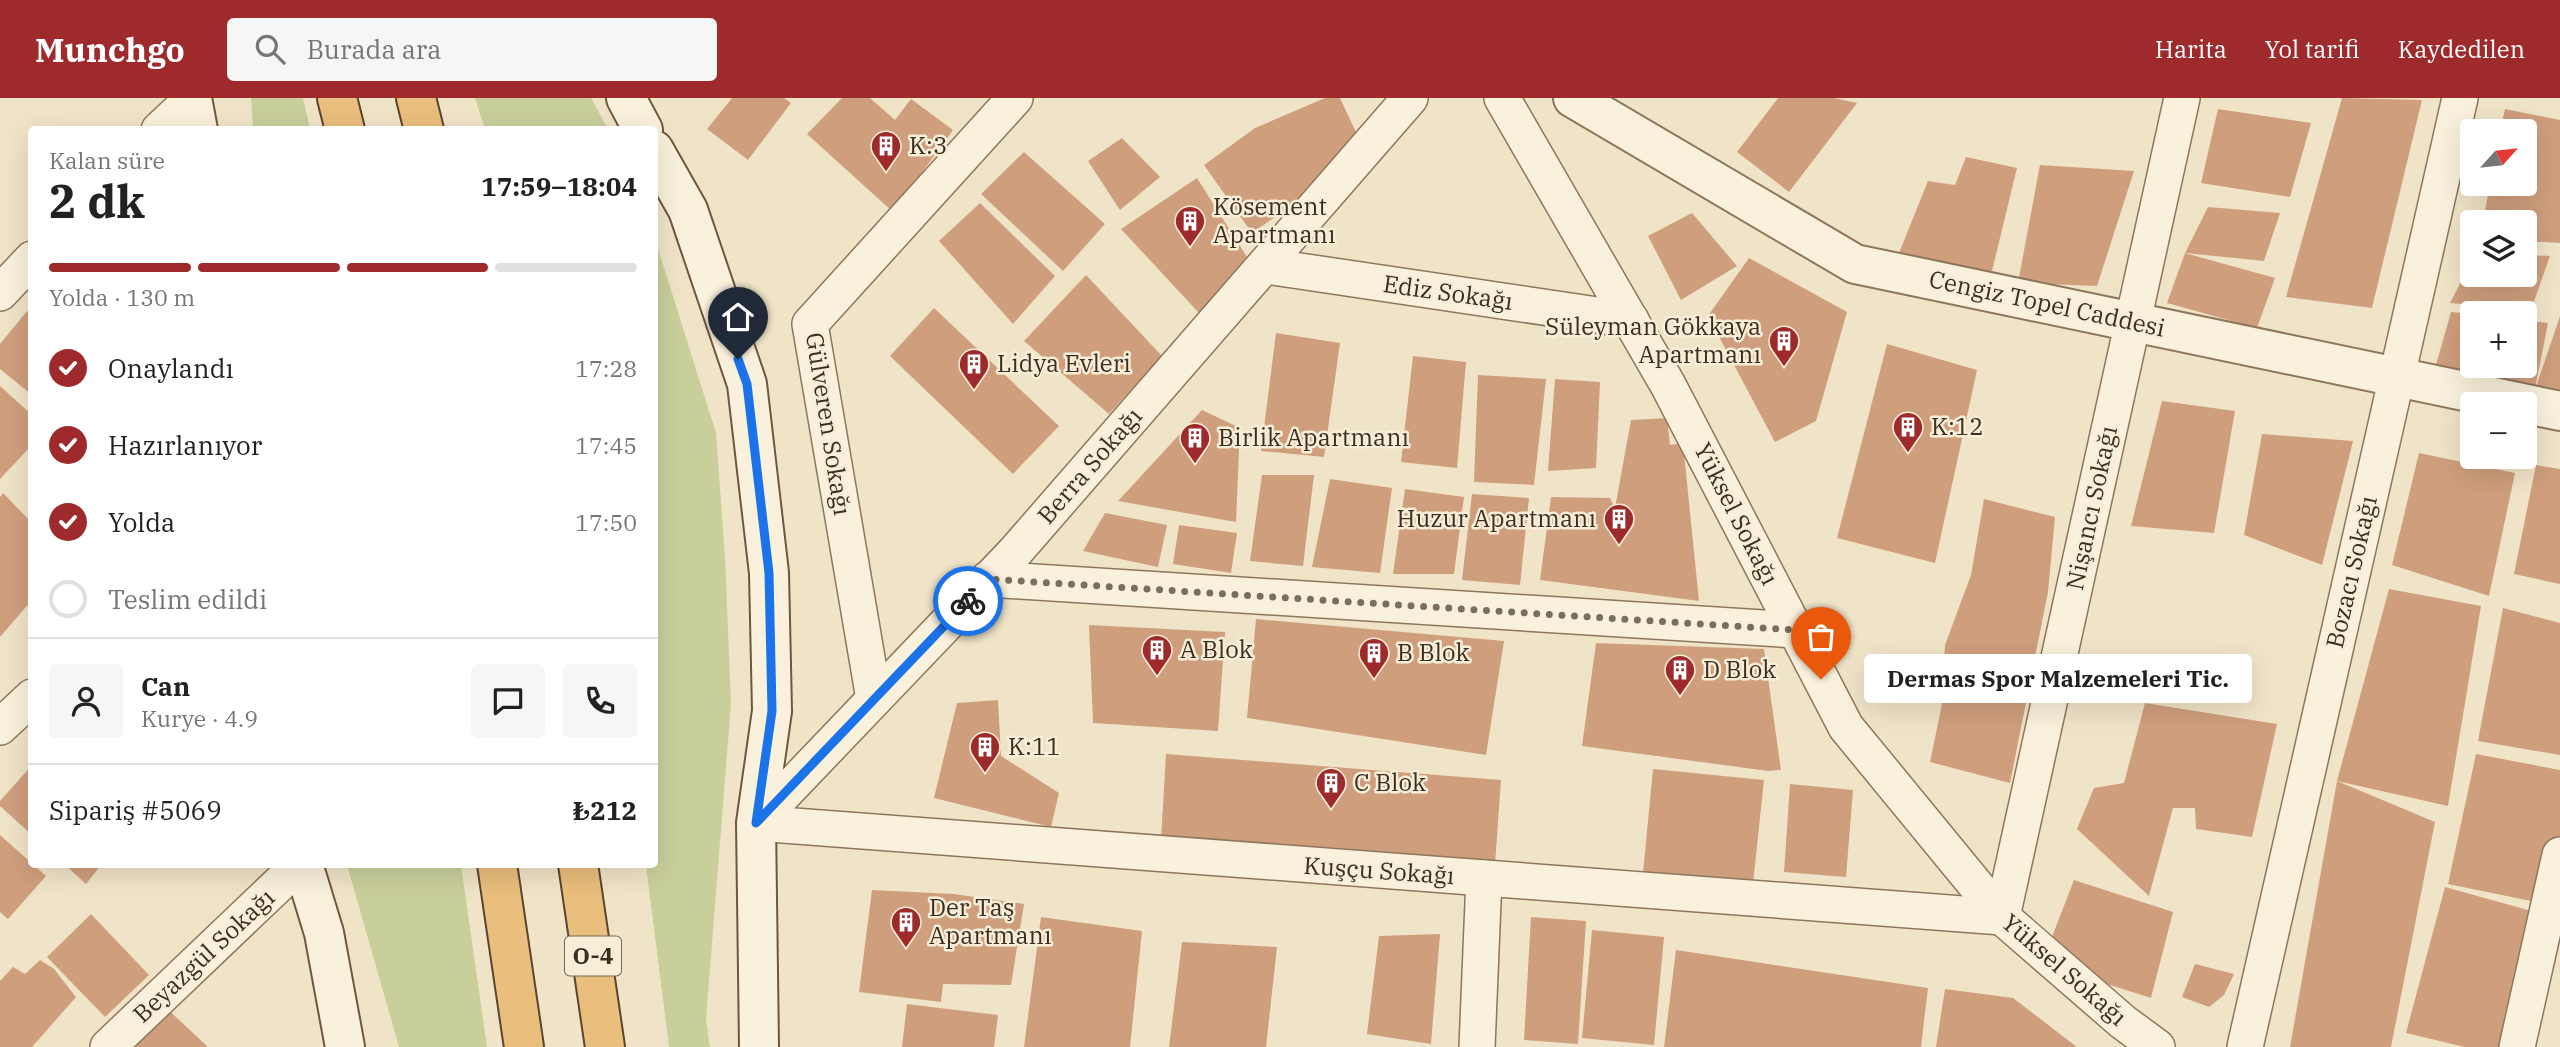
<!DOCTYPE html>
<html lang="tr">
<head>
<meta charset="utf-8">
<style>
  body { margin:0; font-family:"IBM Plex Serif",serif; background:#f6f6f6; color:#222; height:100vh; display:flex; flex-direction:column; font-size:26px; white-space:nowrap }
  * { box-sizing:border-box; margin:0 }
  p { font-size:23px; color:#767676 }
  .icon { flex:none; width:38px; height:38px; fill:none; stroke:currentColor; stroke-width:2; stroke-linecap:round; stroke-linejoin:round }
  .map { position:relative; flex:1; overflow:hidden }
  .details { position:absolute; left:28px; top:28px; width:630px; height:742px; display:flex; flex-direction:column; background:#fff; border-radius:7px; box-shadow:0 7px 28px #0002 }
  .details>* { flex:none }
  .needle { width:46px; rotate:63deg }
  .tools { position:absolute; left:2460px; top:21px; display:grid; gap:14px }
  .tools a { display:grid; place-items:center; width:77px; height:77px; border-radius:7px; background:#fff; box-shadow:0 7px 28px #0002; font-size:35px }
  .pin { position:absolute; display:grid; place-items:center; width:60px; height:60px; color:#fff; margin:-72px -30px; border-radius:50% 50% 50% 0; rotate:-45deg; box-shadow:0 0 7px #0007 }
  .pin .icon { rotate:45deg }
  .courier { position:absolute; display:grid; place-items:center; width:70px; height:70px; margin:-35px; border:5px solid #1a73e8; border-radius:50%; background:#fff; color:#222; box-shadow:0 2px 9px #0007 }
  .bubble { position:absolute; height:49px; border-radius:7px; background:#fff; box-shadow:0 7px 28px #0002; font-size:23px; font-weight:700; line-height:49px; text-align:center }
  .head em { font-style:normal; font-weight:700 }
  .head div { display:flex; flex-direction:column-reverse }
  .head { display:flex; align-items:center; justify-content:space-between; height:119px; padding:0 21px }
  h1 { font-size:46px; font-weight:700; line-height:52px }
  .bar { display:grid; grid-template-columns:repeat(4,1fr); gap:10px 7px; align-content:center; height:84px; padding:0 21px }
  .bar i { height:9px; border-radius:5px; background:#e0e0e0 }
  .bar .current { background:#9e2a2b }
  .bar p { grid-column:span 4 }
  .line { display:flex; align-items:center; gap:18px; padding:0 21px; border-top:2px solid #e0e0e0 }
  .line div { flex:1 }
  .round { display:grid; place-items:center; flex:none; width:74px; height:74px; border-radius:7px; background:#f6f6f6 }
  ol { padding:0 21px; list-style:none }
  li { display:flex; align-items:center; gap:21px; height:77px }
  li p { margin-inline-start:auto }
  li .icon { padding:7px; border-radius:50%; background:#9e2a2b; color:#fff; stroke-width:4 }
  li:last-child { color:#767676 }
  li i { width:38px; height:38px; border:4px solid #e0e0e0; border-radius:50% }
  header { display:flex; align-items:center; gap:42px; box-sizing:border-box; height:98px; padding:0 35px; background:#9e2a2b; color:#fff }
  header strong { font-size:33px }
  nav { display:flex; gap:38px; margin-inline-start:auto; font-size:24px }
  .search { width:490px; height:63px; background:#f6f6f6; display:flex; align-items:center; gap:18px; box-sizing:border-box; padding:0 24px; border-radius:7px; color:#767676; font-size:26px }
  .map>svg:first-child { display:block }
</style>
</head>
<body>
<header>
<strong>Munchgo</strong>
<div class="search"><svg class="icon" aria-label="search" viewBox="0 0 24 24"><circle cx="10" cy="10" r="6"/><path d="M15 15l6 6"/></svg>Burada ara</div>
<nav><a>Harita</a><a>Yol tarifi</a><a>Kaydedilen</a></nav>
</header>
<div class="map">
<svg width="2560" height="949" viewBox="0 0 2560 949">
  <rect width="100%" height="100%" fill="#f0e4c8"/>
  <g fill="#c9cf9b">
    <polygon points="251,0 303,0 310,31 253,31"/>
    <polygon points="475,0 591,0 608,31 485,31"/>
    <polygon points="655,141 716,335 725,458 731,606 706,921 710,949 669,949 646,767 654,766"/>
    <polygon points="347,767 461,767 487,949 399,949"/>
  </g>
  <g fill="#cf9f7d">
    <polygon points="732,0 784,0 791,5 748,62 707,31"/>
    <polygon points="842,0 870,0 895,22 911,1 953,32 893,114 807,36"/>
    <polygon points="1325,0 1340,0 1362,47 1295,105 1252,135 1204,67 1255,30"/>
    <polygon points="1778,0 1834,0 1857,5 1789,94 1737,54"/>
    <polygon points="2342,0 2422,2 2372,210 2286,199"/>
    <polygon points="2218,11 2311,25 2290,99 2201,85"/>
    <polygon points="2505,11 2560,22 2560,145 2525,143 2525,124 2483,124 2490,86 2525,86 2525,33 2500,33"/>
    <polygon points="1122,40 1160,79 1120,112 1088,63"/>
    <polygon points="1024,54 1105,126 1063,173 981,96"/>
    <polygon points="1966,59 2017,70 1992,173 1897,160 1928,83 1955,87"/>
    <polygon points="2040,67 2134,73 2097,188 2018,185"/>
    <polygon points="1197,80 1254,170 1199,215 1121,131"/>
    <polygon points="980,105 1055,178 1013,226 939,143"/>
    <polygon points="2208,109 2280,115 2264,163 2185,155"/>
    <polygon points="1692,115 1737,168 1681,202 1648,138"/>
    <polygon points="2185,155 2275,180 2257,230 2167,205"/>
    <polygon points="2525,157 2550,158 2531,212 2450,205 2473,160 2473,177 2525,177"/>
    <polygon points="1749,160 1847,214 1816,323 1775,344 1708,218"/>
    <polygon points="1086,177 1162,258 1109,316 1024,243"/>
    <polygon points="934,210 1059,328 1013,376 890,258"/>
    <polygon points="27,213 32,217 32,297 0,271 0,246"/>
    <polygon points="2451,214 2473,216 2473,268 2525,268 2525,222 2548,225 2534,295 2560,218 2560,299 2534,295 2434,274"/>
    <polygon points="1276,235 1340,245 1324,359 1261,353"/>
    <polygon points="1887,246 1977,272 1935,465 1837,440"/>
    <polygon points="1413,258 1466,264 1457,370 1401,364"/>
    <polygon points="1478,277 1546,281 1534,387 1474,384"/>
    <polygon points="1555,281 1600,284 1596,370 1548,373"/>
    <polygon points="0,288 32,317 32,347 0,381"/>
    <polygon points="2162,303 2235,313 2214,435 2131,428"/>
    <polygon points="1202,312 1240,330 1236,424 1118,403"/>
    <polygon points="1667,320 1670,347 1683,345 1699,503 1540,482 1551,399 1610,400 1615,410 1631,322"/>
    <polygon points="2262,336 2353,343 2322,467 2244,437"/>
    <polygon points="2419,355 2515,375 2489,498 2392,467"/>
    <polygon points="2536,367 2560,371 2560,486 2514,476"/>
    <polygon points="1262,377 1314,377 1303,468 1250,463"/>
    <polygon points="1330,381 1392,390 1380,475 1312,469"/>
    <polygon points="1405,391 1464,399 1454,476 1393,476"/>
    <polygon points="3,395 32,425 32,502 0,539 0,399"/>
    <polygon points="1472,396 1529,400 1520,487 1462,482"/>
    <polygon points="1984,401 2055,419 2048,494 2010,685 1930,664 1942,606 1945,547 1971,477"/>
    <polygon points="1105,415 1167,427 1158,469 1083,453"/>
    <polygon points="1179,427 1237,435 1231,475 1173,466"/>
    <polygon points="2389,491 2481,508 2448,708 2337,683"/>
    <polygon points="2503,510 2560,525 2560,657 2478,643"/>
    <polygon points="1256,521 1504,543 1486,657 1247,620"/>
    <polygon points="1089,527 1225,534 1218,633 1093,625"/>
    <polygon points="1596,545 1764,551 1781,672 1768,673 1582,648"/>
    <polygon points="998,602 1001,658 1059,695 1051,729 934,700 957,605"/>
    <polygon points="2145,605 2277,626 2252,739 2196,731 2195,710 2173,710 2149,798 2077,731 2094,690 2124,685"/>
    <polygon points="1166,656 1501,682 1495,767 1161,742"/>
    <polygon points="2476,656 2560,672 2560,746 2546,806 2448,786"/>
    <polygon points="32,667 32,737 0,708 0,703"/>
    <polygon points="1653,671 1764,682 1753,786 1643,775"/>
    <polygon points="2337,683 2435,724 2391,949 2290,949"/>
    <polygon points="1790,686 1853,692 1846,779 1784,774"/>
    <polygon points="0,737 46,778 8,821 0,814"/>
    <polygon points="64,766 102,766 86,786"/>
    <polygon points="2074,782 2173,814 2151,900 2107,886 2050,844"/>
    <polygon points="2445,789 2542,816 2501,949 2465,949 2406,935"/>
    <polygon points="872,792 954,796 1024,806 1011,887 943,886 941,904 859,894"/>
    <polygon points="91,816 149,877 105,919 47,859"/>
    <polygon points="1041,819 1142,833 1130,949 1024,949"/>
    <polygon points="1531,819 1586,823 1578,946 1524,942"/>
    <polygon points="1592,832 1664,839 1654,947 1582,940"/>
    <polygon points="1440,836 1431,946 1367,936 1379,838"/>
    <polygon points="1182,844 1277,849 1266,949 1169,949"/>
    <polygon points="1676,852 1928,890 1921,949 1664,949"/>
    <polygon points="40,862 54,871 76,899 32,949 0,949 0,883 13,869 25,876"/>
    <polygon points="2195,866 2234,876 2224,897 2209,909 2182,899"/>
    <polygon points="1945,891 2013,900 2077,949 1936,949"/>
    <polygon points="907,906 998,917 994,949 902,949"/>
    <polygon points="163,907 208,949 125,949"/>
  </g>
  <g fill="none" stroke-linecap="round" stroke-linejoin="round">
    <g stroke="#8d765c" stroke-width="38">
      <g id="minor">
        <polyline points="1502,0 1668,287 1846,629 2002,819 2123,924 2157,949"/>
        <polyline points="159,32 192,1"/>
        <polyline points="1266,168 1631,222"/>
        <polyline points="0,195 32,161"/>
        <polyline points="988,481 1795,532"/>
        <polyline points="874,601 810,226 1015,0"/>
        <polyline points="0,629 32,599"/>
        <polyline points="756,725 2002,819 2182,0"/>
        <polyline points="756,725 1015,454 1410,0"/>
        <polyline points="108,949 300,766"/>
        <polyline points="1477,949 1484,780"/>
        <polyline points="2245,949 2460,0"/>
        <polyline points="2517,949 2560,757"/>
      </g>
    </g>
    <g stroke="#8d765c" stroke-width="42">
      <polyline id="tertiary" points="1573,0 1855,166 2560,313"/>
    </g>
    <g stroke="#6f573f" stroke-width="42">
      <g id="secondary">
        <polyline points="192,0 198,32"/>
        <polyline points="626,0 643,32"/>
        <polyline points="654,52 688,112 747,286 769,475 772,613 756,725 759,949"/>
        <polyline points="303,766 324,835 345,949"/>
      </g>
    </g>
    <g stroke="#5b4430" stroke-width="42">
      <g id="trunk">
        <polyline points="337,0 345,32"/>
        <polyline points="416,0 424,32"/>
        <polyline points="497,766 524,949"/>
        <polyline points="578,766 605,949"/>
      </g>
    </g>
    <use href="#minor" stroke="#faf1dc" stroke-width="35"/>
    <use href="#tertiary" stroke="#faf1dc" stroke-width="38"/>
    <use href="#secondary" stroke="#faf1dc" stroke-width="38"/>
    <use href="#trunk" stroke="#eabe7c" stroke-width="38"/>
  </g>
  <g fill="none" stroke-linecap="round" stroke-linejoin="round">
    <polyline stroke="#7c6e5b" stroke-width="7" stroke-dasharray="0 12.6" points="968,503 988,481 1796,532 1821,581"/>
    <polyline stroke="#1a73e8" stroke-width="9" points="738,261 747,286 769,475 772,613 756,725 968,503"/>
  </g>
  <defs>
    <g id="building-pin" transform="scale(1.575)"><path d="M0 17L-7.5 6A9.5 9.5 0 1 1 7.5 6Z" fill="#9e2a2b" stroke="#f7eed8"/><path d="M-4-6H4V6H1V3H-1V6H-4ZM-2.5-4.3h1.7v1.8h-1.7ZM.8-4.3h1.7v1.8H.8ZM-2.5-1h1.7V.8h-1.7ZM.8-1h1.7V.8H.8Z" fill="#fff"/></g>
  </defs>
  <g fill-rule="evenodd">
    <use href="#building-pin" x="886" y="48"/>
    <use href="#building-pin" x="1190" y="123"/>
    <use href="#building-pin" x="1784" y="243"/>
    <use href="#building-pin" x="974" y="266"/>
    <use href="#building-pin" x="1908" y="329"/>
    <use href="#building-pin" x="1195" y="340"/>
    <use href="#building-pin" x="1619" y="421"/>
    <use href="#building-pin" x="1157" y="552"/>
    <use href="#building-pin" x="1374" y="555"/>
    <use href="#building-pin" x="1680" y="572"/>
    <use href="#building-pin" x="985" y="649"/>
    <use href="#building-pin" x="1331" y="685"/>
    <use href="#building-pin" x="906" y="824"/>
  </g>
  <g text-anchor="middle" stroke-width="5" stroke-linejoin="round" paint-order="stroke">
    <rect fill="#f7eed8" stroke="#756857" stroke-width="2" x="565" y="838.5" width="56" height="39" rx="5"/>
    <g font-size="23" font-weight="bold" fill="#3d2e20">
      <text x="593" y="866">O-4</text>
    </g>
    <g font-size="24" fill="#3d2e20" stroke="#f7eed8" text-anchor="start">
      <text x="909" y="56">K:3</text>
      <text x="1213" y="117">Kösement<tspan x="1213" dy="28">Apartmanı</tspan></text>
      <text x="1761" y="237" text-anchor="end">Süleyman Gökkaya<tspan x="1761" dy="28">Apartmanı</tspan></text>
      <text x="997" y="274">Lidya Evleri</text>
      <text x="1931" y="337">K:12</text>
      <text x="1218" y="348">Birlik Apartmanı</text>
      <text x="1596" y="429" text-anchor="end">Huzur Apartmanı</text>
      <text x="1180" y="560">A Blok</text>
      <text x="1397" y="563">B Blok</text>
      <text x="1703" y="580">D Blok</text>
      <text x="1008" y="657">K:11</text>
      <text x="1354" y="693">C Blok</text>
      <text x="929" y="818">Der Taş<tspan x="929" dy="28">Apartmanı</tspan></text>
    </g>
    <g font-size="24" fill="#3d2e20" stroke="#f7eed8">
      <text transform="translate(1448 195) rotate(8)" y="8">Ediz Sokağı</text>
      <text transform="translate(2047 206) rotate(12)" y="8">Cengiz Topel Caddesi</text>
      <text transform="translate(828 326) rotate(81)" y="8">Gülveren Sokağı</text>
      <text transform="translate(1090 368) rotate(-49)" y="8">Berra Sokağı</text>
      <text transform="translate(2092 410) rotate(-78)" y="8">Nişancı Sokağı</text>
      <text transform="translate(1736 416) rotate(63)" y="8">Yüksel Sokağı</text>
      <text transform="translate(2352 474) rotate(-77)" y="8">Bozacı Sokağı</text>
      <text transform="translate(1379 773) rotate(4)" y="8">Kuşçu Sokağı</text>
      <text transform="translate(204 858) rotate(-43)" y="8">Beyazgül Sokağı</text>
      <text transform="translate(2064 872) rotate(41)" y="8">Yüksel Sokağı</text>
    </g>
  </g>
</svg>
<div class="tools">
<a><svg class="needle" viewBox="-14 -14 28 28"><path d="M0-13l5 13h-10z" fill="#e53935"/><path d="M0 13l5-13h-10z" fill="#767676"/></svg></a>
<a><svg class="icon" aria-label="layers" viewBox="0 0 24 24"><path d="M12 4l9 5-9 5-9-5zM3 14l9 5 9-5"/></svg></a>
<a>+</a>
<a>−</a>
</div>
<div class="pin" style="left:1821px;top:581px;background:#ea580c"><svg class="icon" aria-label="bag" viewBox="0 0 24 24"><path d="M5 8h14l-1 12H6zM9 8a3 3 0 0 1 6 0"/></svg></div>
<div class="pin" style="left:738px;top:261px;background:#1f2937"><svg class="icon" aria-label="home" viewBox="0 0 24 24"><path d="M3 11l9-7 9 7M6 9v11h12V9"/></svg></div>
<div class="courier" style="left:968px;top:503px"><svg class="icon" aria-label="bike" viewBox="0 0 24 24"><circle cx="6" cy="16" r="4"/><circle cx="18" cy="16" r="4"/><path d="M6 16l4-8h5l3 8M10 8l3 8H6M13 5h3"/></svg></div>
<div class="bubble" style="left:1864px;top:556px;width:388px">Dermas Spor Malzemeleri Tic.</div>
<section class="details">
<div class="head"><div><h1>2 dk</h1><p>Kalan süre</p></div><em>17:59–18:04</em></div>
<div class="bar"><i class="current"></i><i class="current"></i><i class="current"></i><i></i><p>Yolda · 130 m</p></div>
<ol>
<li><svg class="icon" aria-label="check" viewBox="0 0 24 24"><path d="M5 12l5 5 9-10"/></svg>Onaylandı<p>17:28</p></li>
<li><svg class="icon" aria-label="check" viewBox="0 0 24 24"><path d="M5 12l5 5 9-10"/></svg>Hazırlanıyor<p>17:45</p></li>
<li><svg class="icon" aria-label="check" viewBox="0 0 24 24"><path d="M5 12l5 5 9-10"/></svg>Yolda<p>17:50</p></li>
<li><i></i>Teslim edildi</li>
</ol>
<div class="line" style="height:126px"><a class="round"><svg class="icon" aria-label="person" viewBox="0 0 24 24"><circle cx="12" cy="8" r="4"/><path d="M4 21q1-7 8-7t8 7"/></svg></a><div><b>Can</b><p>Kurye · 4.9</p></div><a class="round"><svg class="icon" aria-label="chat" viewBox="0 0 24 24"><path d="M4 5h16v11H9l-5 4z"/></svg></a><a class="round"><svg class="icon" aria-label="phone" viewBox="0 0 24 24"><path d="M5 4h4l2 5-3 2q2 4 5 5l2-3 5 2v4C11 20 4 13 5 4z"/></svg></a></div>
<div class="line" style="height:91px"><div>Sipariş #5069</div><b>₺212</b></div>
</section>
</div>
</body>
</html>
